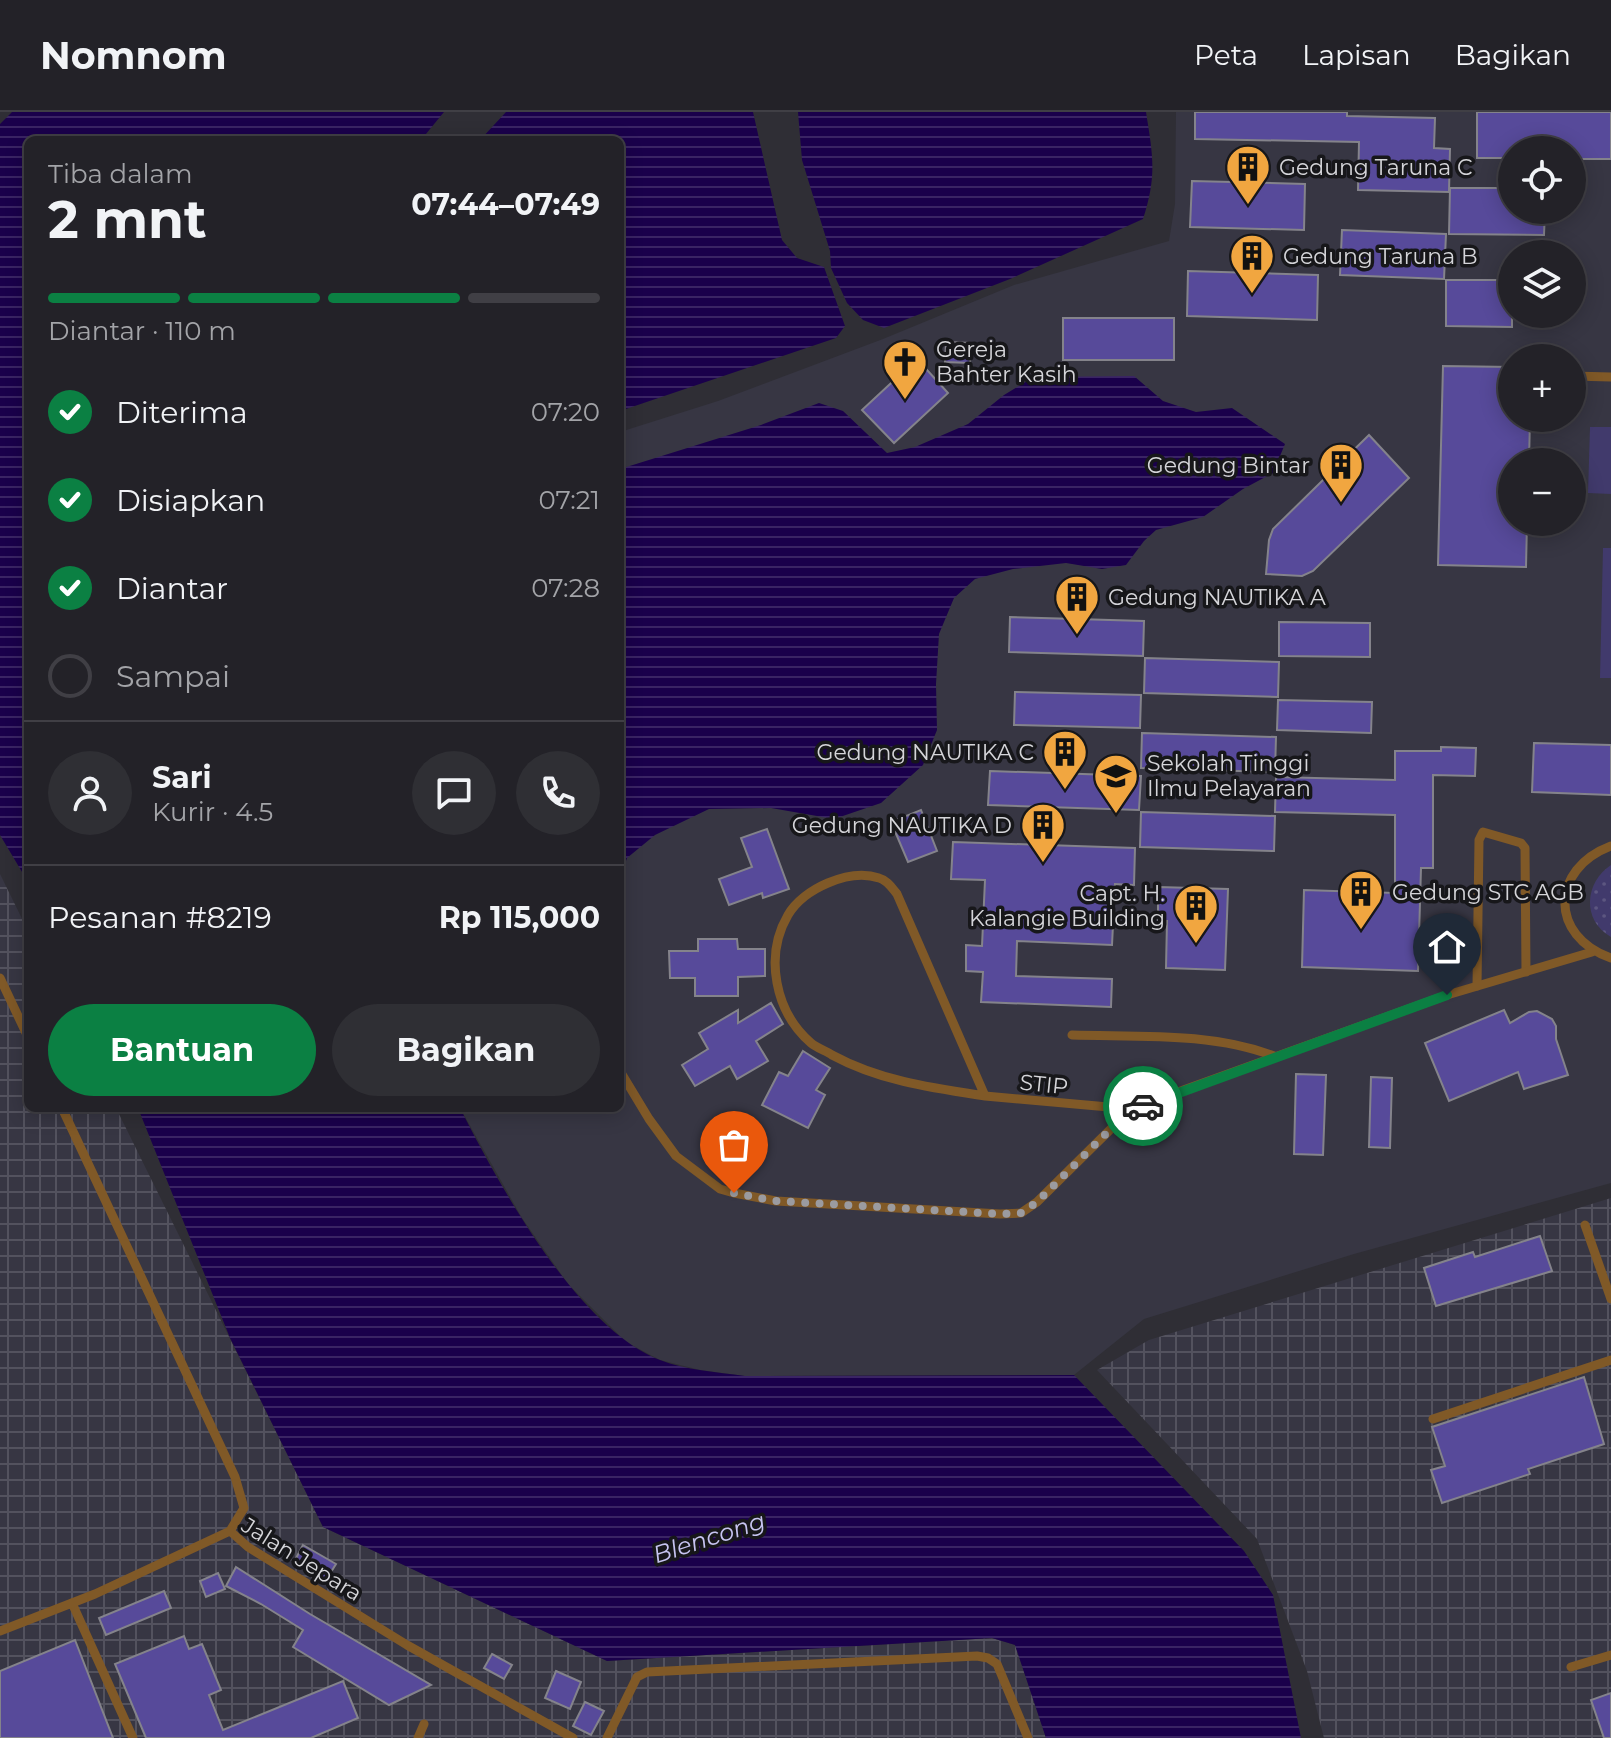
<!DOCTYPE html>
<html lang="id">
<head>
<meta charset="utf-8">
<style>
  body { margin:0; font-family:Montserrat,sans-serif; background:#2f2f34; color:#f1f3f6; height:100vh; display:flex; flex-direction:column; font-size:30px; white-space:nowrap }
  * { box-sizing:border-box; margin:0 }
  p { font-size:26px; color:#a3a4a8 }
  .icon { flex:none; width:44px; height:44px; fill:none; stroke:currentColor; stroke-width:2; stroke-linecap:round; stroke-linejoin:round }
  .map { position:relative; flex:1; overflow:hidden }
  .drawer { position:absolute; left:24px; top:24px; width:600px; height:976px; display:flex; flex-direction:column; background:#232228; border-radius:12px; box-shadow:0 4px 20px #0003,0 0 0 2px #403f45 }
  .drawer>* { flex:none }
  .controls { position:absolute; left:1498px; top:24px; display:grid; gap:16px }
  .controls a { display:grid; place-items:center; width:88px; height:88px; border-radius:50%; background:#232228; box-shadow:0 4px 20px #0003,0 0 0 2px #403f45; font-size:40px }
  .pin { position:absolute; display:grid; place-items:center; width:68px; height:68px; color:#fff; margin:-82px -34px; border-radius:50% 50% 50% 0; rotate:-45deg; box-shadow:0 0 8px #0007 }
  .pin .icon { rotate:45deg }
  .courier { position:absolute; display:grid; place-items:center; width:80px; height:80px; margin:-40px; border:6px solid #0b8043; border-radius:50%; background:#fff; color:#222; box-shadow:0 2px 10px #0007 }
  .headline em { font-style:normal; font-weight:700 }
  .headline div { display:flex; flex-direction:column-reverse }
  .headline { display:flex; align-items:center; justify-content:space-between; height:136px; padding:0 24px }
  h1 { font-size:52px; font-weight:700; line-height:60px }
  .bar { display:grid; grid-template-columns:repeat(4,1fr); gap:12px 8px; align-content:center; height:96px; padding:0 24px }
  .bar i { height:10px; border-radius:6px; background:#403f45 }
  .bar .selected { background:#0b8043 }
  .bar p { grid-column:span 4 }
  .line { display:flex; align-items:center; gap:20px; padding:0 24px; border-top:2px solid #403f45 }
  .line div { flex:1 }
  .round { display:grid; place-items:center; flex:none; width:84px; height:84px; border-radius:42px; background:#2f2f34 }
  ol { padding:0 24px; list-style:none }
  li { display:flex; align-items:center; gap:24px; height:88px }
  li p { margin-inline-start:auto }
  li .icon { padding:8px; border-radius:50%; background:#0b8043; color:#fff; stroke-width:4 }
  li:last-child { color:#a3a4a8 }
  li i { width:44px; height:44px; border:4px solid #403f45; border-radius:50% }
  .cta { display:flex; gap:16px; margin-top:auto; padding:16px 24px }
  .cta a { flex:1; height:92px; border-radius:48px; background:#0b8043; color:#fff; font-size:32px; font-weight:700; line-height:92px; text-align:center }
  .cta a+a { background:#2f2f34; color:#f1f3f6 }
  header { display:flex; align-items:center; gap:48px; box-sizing:border-box; height:112px; padding:0 40px; background:#232228; border-bottom:2px solid #403f45 }
  header strong { font-size:38px }
  nav { display:flex; gap:44px; margin-inline-start:auto; font-size:28px }
  .map>svg:first-child { display:block }
</style>
</head>
<body>
<header>
<strong>Nomnom</strong>
<nav><a>Peta</a><a>Lapisan</a><a>Bagikan</a></nav>
</header>
<div class="map">
<svg width="1611" height="1626" viewBox="0 0 1611 1626">
  <defs>
    <pattern id="industrial-grid" width="8" height="8" patternUnits="userSpaceOnUse" patternTransform="scale(2)"><rect width="8" height="8" fill="#373643"/><path d="M0 4h8M4 0v8" fill="none" stroke="#53525e"/></pattern>
    <pattern id="grass-dots" width="8" height="8" patternUnits="userSpaceOnUse" patternTransform="scale(2)"><rect width="8" height="8" fill="#413a6c"/><path d="M2 2h.1M6 6h.1" fill="none" stroke="#5c5680" stroke-width="1.8" stroke-linecap="round"/></pattern>
    <pattern id="water-rules" width="6" height="5" patternUnits="userSpaceOnUse" patternTransform="scale(2)"><rect width="6" height="5" fill="#1a004b"/><path d="M0 2.5h6" fill="none" stroke="#3a2464"/></pattern>
  </defs>
  <rect width="100%" height="100%" fill="#2f2e35"/>
  <path fill="#373643" fill-rule="evenodd" d="M1176,0h435v1071l-257,71 -210,65 -70,56 -330,1 -44,-6 -40,-10 -34,-18 -58,-58 -46,-66 -62,-110h160v-676l98,-31 165,-62 131,-54 155,-44 6,-37zM1512,38h60v60h-60zM1512,142h60v60h-60zM1512,246h60v60h-60zM1512,350h60v60h-60z"/>
  <g fill="url(#industrial-grid)">
    <polygon points="0,762 28,819 28,996 116,996 323,1415 607,1549 992,1526 1015,1533 1046,1626 0,1626"/>
    <polygon points="1611,1086 1611,1626 1324,1626 1307,1559 1257,1427 1097,1258 1149,1228"/>
  </g>
  <path fill="url(#grass-dots)" d="M1611,753v72c-30,-17 -26,-55 0,-72z"/>
  <g fill="#413a6c">
    <polygon points="1590,315 1611,315 1611,382 1588,381"/>
    <polygon points="1603,436 1611,436 1611,566 1600,566"/>
  </g>
  <g fill="url(#water-rules)">
    <polygon points="12,0 444,0 421,28 28,28 28,770 0,723 0,12"/>
    <polygon points="506,0 753,0 782,128 797,146 824,155 845,214 836,226 620,299 620,28 480,28"/>
    <path d="M798,0h348c7,44 11,64 -3,107l-133,60 -126,49 -21,-8 -16,-17 -16,-35 -1,-17 -28,-91z"/>
    <polygon points="1134,264 1163,289 1196,300 1232,296 1285,332 1273,361 1243,377 1203,405 1156,418 1144,429 1126,453 1102,457 1066,451 1013,457 975,467 954,486 939,522 936,572 937,618 923,653 881,691 834,707 771,696 709,697 655,723 627,746 620,767 620,357 761,313 819,291 843,299 887,341 915,335 968,312 1004,283 1034,265"/>
    <path d="M138,996h322c39,77 117,220 200,252 26,10 56,12 85,16l329,-1 170,176 29,44 28,143h-255l-31,-93 -23,-7 -385,23 -284,-134 -93,-189z"/>
  </g>
  <g fill="#574a9a" stroke="#84838b" stroke-width="2">
    <polygon points="1195,0 1347,0 1347,4 1435,6 1434,36 1450,37 1449,80 1358,78 1359,30 1195,27"/>
    <polygon points="1477,0 1611,0 1611,47 1572,47 1572,38 1512,38 1512,46 1477,46"/>
    <polygon points="1192,69 1305,72 1304,118 1190,115"/>
    <polygon points="1450,76 1512,76 1512,98 1545,98 1544,123 1449,122"/>
    <polygon points="1342,118 1446,122 1444,167 1340,163"/>
    <polygon points="1188,159 1318,163 1317,208 1187,204"/>
    <polygon points="1446,168 1512,168 1512,215 1446,214"/>
    <rect x="1063" y="206" width="111" height="42"/>
    <polygon points="946,230 971,231 970,251 945,250"/>
    <polygon points="917,247 948,281 894,331 862,298"/>
    <polygon points="1443,254 1512,255 1512,306 1530,306 1529,350 1512,350 1512,410 1527,410 1526,455 1438,453"/>
    <polygon points="1369,323 1409,366 1313,459 1302,464 1266,462 1269,428 1273,417"/>
    <polygon points="1010,505 1144,509 1143,544 1009,540"/>
    <polygon points="1279,510 1370,511 1370,545 1279,544"/>
    <polygon points="1145,546 1279,550 1278,585 1144,581"/>
    <polygon points="1015,580 1141,583 1140,616 1014,613"/>
    <polygon points="1278,588 1372,590 1371,621 1277,618"/>
    <polygon points="1142,621 1276,625 1275,660 1141,656"/>
    <polygon points="1534,631 1611,633 1611,683 1532,680"/>
    <polygon points="1441,635 1476,636 1475,664 1433,663 1433,756 1421,756 1418,859 1302,855 1304,778 1395,781 1395,703 1275,700 1276,665 1395,668 1395,639 1441,639"/>
    <polygon points="990,659 1141,664 1139,698 988,693"/>
    <polygon points="921,698 937,739 908,750 891,710"/>
    <polygon points="1141,700 1275,704 1274,739 1140,735"/>
    <polygon points="767,717 789,777 763,786 762,781 729,793 719,767 752,755 741,726"/>
    <polygon points="953,730 1135,736 1134,773 1115,772 1112,833 1017,829 1016,864 1112,867 1111,895 981,890 983,860 966,859 966,833 982,834 985,768 951,767"/>
    <polygon points="1158,775 1228,777 1225,858 1166,856 1167,809 1158,809"/>
    <polygon points="698,827 737,827 738,837 765,837 765,864 738,865 738,884 695,884 695,866 670,866 669,839 698,839"/>
    <polygon points="771,891 783,912 756,929 768,949 737,967 730,954 695,974 682,953 708,937 699,921 738,898 738,911"/>
    <polygon points="1504,898 1510,911 1529,900 1537,899 1552,907 1556,914 1556,927 1568,963 1524,977 1518,960 1449,989 1425,931"/>
    <polygon points="803,939 830,956 816,978 825,983 808,1016 762,993 779,960 788,964"/>
    <polygon points="1296,962 1326,963 1323,1043 1294,1042"/>
    <polygon points="1371,965 1392,966 1390,1036 1369,1035"/>
    <polygon points="1540,1124 1552,1159 1436,1194 1424,1156 1473,1140 1475,1145"/>
    <polygon points="1584,1265 1604,1332 1528,1357 1530,1362 1442,1391 1431,1358 1445,1354 1432,1315"/>
    <polygon points="303,1433 336,1452 326,1468 294,1450"/>
    <polygon points="236,1455 310,1502 431,1573 389,1593 293,1535 303,1518 261,1492 226,1474"/>
    <polygon points="218,1461 225,1477 206,1485 200,1469"/>
    <polygon points="164,1479 171,1496 106,1523 99,1506"/>
    <polygon points="184,1524 189,1537 202,1532 221,1578 209,1583 223,1618 343,1569 358,1606 311,1626 146,1626 115,1552"/>
    <polygon points="75,1528 113,1626 0,1626 0,1559"/>
    <polygon points="492,1542 512,1553 504,1567 484,1556"/>
    <polygon points="556,1559 581,1570 570,1597 545,1586"/>
    <polygon points="1611,1581 1611,1626 1604,1626 1591,1588"/>
    <polygon points="585,1590 604,1599 591,1623 573,1614"/>
  </g>
  <g fill="none" stroke-linecap="round" stroke-linejoin="round">
    <g stroke="#805927" stroke-width="9">
      <polyline points="1572,264 1611,265"/>
      <path d="M1611,734c-61,23 -62,90 0,112"/>
      <polyline points="0,866 28,925"/>
      <polyline points="1477,874 1479,728 1483,720 1521,731 1525,736 1526,860"/>
      <path d="M1072,923c67,2 139,-3 202,21"/>
      <polyline points="620,959 649,1007 676,1044 720,1077 734,1081 776,1089 1000,1102 1021,1101 1037,1090 1131,997"/>
      <path d="M985,984c-53,-8 -105,-15 -153,-41 -6,-4 -15,-7 -21,-12 -36,-31 -47,-87 -23,-128 15,-26 61,-47 91,-37 8,2 13,10 18,16l88,202 146,13 316,-114 145,-43"/>
      <polyline points="62,996 235,1365 244,1396 230,1419"/>
      <polyline points="1585,1113 1611,1187"/>
      <polyline points="1433,1307 1611,1248"/>
      <polyline points="72,1491 133,1626"/>
      <polyline points="0,1519 95,1482 230,1419 248,1435 407,1533 573,1626"/>
      <polyline points="1571,1555 1611,1543"/>
      <polyline points="418,1626 424,1612"/>
      <polyline points="607,1626 637,1565 647,1560 977,1544 988,1546 997,1552 1028,1626"/>
    </g>
  </g>
  <g fill="none" stroke-linecap="round" stroke-linejoin="round">
    <polyline stroke="#9b9ba0" stroke-width="8" stroke-dasharray="0 14.4" points="734,1081 776,1089 1000,1102 1021,1101 1037,1090 1131,997 1143,994"/>
    <polyline stroke="#0b8043" stroke-width="10" points="1143,994 1447,883"/>
  </g>
  <defs>
    <g id="building-pin" transform="scale(2.3)"><path d="M0 17L-7.5 6A9.5 9.5 0 1 1 7.5 6Z" fill="#f1a640" stroke="#17171a"/><path d="M-4-6H4V6H1V3H-1V6H-4ZM-2.5-4.3h1.7v1.8h-1.7ZM.8-4.3h1.7v1.8H.8ZM-2.5-1h1.7V.8h-1.7ZM.8-1h1.7V.8H.8Z" fill="#111"/></g>
    <g id="church-pin" transform="scale(2.3)"><path d="M0 17L-7.5 6A9.5 9.5 0 1 1 7.5 6Z" fill="#f1a640" stroke="#17171a"/><path d="M-1.2-6h2.4v3.5h3.3v2.4h-3.3V6h-2.4V-.1h-3.3v-2.4h3.3Z" fill="#111"/></g>
    <g id="university-pin" transform="scale(2.3)"><path d="M0 17L-7.5 6A9.5 9.5 0 1 1 7.5 6Z" fill="#f1a640" stroke="#17171a"/><path d="M0-5L7-2L0 1L-7-2ZM-4 1L0 2.5L4 1V4Q0 6-4 4Z" fill="#111"/></g>
  </defs>
  <g fill-rule="evenodd">
    <use href="#building-pin" x="1248" y="55"/>
    <use href="#building-pin" x="1252" y="144"/>
    <use href="#church-pin" x="905" y="250"/>
    <use href="#building-pin" x="1341" y="353"/>
    <use href="#building-pin" x="1077" y="485"/>
    <use href="#building-pin" x="1065" y="640"/>
    <use href="#university-pin" x="1116" y="664"/>
    <use href="#building-pin" x="1043" y="713"/>
    <use href="#building-pin" x="1361" y="780"/>
    <use href="#building-pin" x="1196" y="794"/>
  </g>
  <g text-anchor="middle" stroke-width="7" stroke-linejoin="round" paint-order="stroke">
    <g font-size="22" fill="#d5d5d9" stroke="#17171a" text-anchor="start">
      <text x="1279" y="63">Gedung Taruna C</text>
      <text x="1283" y="152">Gedung Taruna B</text>
      <text x="936" y="245">Gereja<tspan x="936" dy="25">Bahter Kasih</tspan></text>
      <text x="1310" y="361" text-anchor="end">Gedung Bintar</text>
      <text x="1108" y="493">Gedung NAUTIKA A</text>
      <text x="1034" y="648" text-anchor="end">Gedung NAUTIKA C</text>
      <text x="1147" y="659">Sekolah Tinggi<tspan x="1147" dy="25">Ilmu Pelayaran</tspan></text>
      <text x="1012" y="721" text-anchor="end">Gedung NAUTIKA D</text>
      <text x="1392" y="788">Gedung STC AGB</text>
      <text x="1165" y="789" text-anchor="end">Capt. H.<tspan x="1165" dy="25">Kalangie Building</tspan></text>
    </g>
    <g font-size="22" fill="#d5d5d9" stroke="#17171a">
      <text transform="translate(1044 972) rotate(6)" y="8">STIP</text>
      <text transform="translate(302 1447) rotate(32)" y="8">Jalan Jepara</text>
    </g>
    <g font-size="24" font-style="italic" fill="#c7c4f1" stroke="#17171a">
      <text transform="translate(709 1426) rotate(-18)" y="8">Blencong</text>
    </g>
  </g>
</svg>
<div class="controls">
<a><svg class="icon" aria-label="locate" viewBox="0 0 24 24"><circle cx="12" cy="12" r="6"/><path d="M12 2v4M12 18v4M2 12h4M18 12h4"/></svg></a>
<a><svg class="icon" aria-label="layers" viewBox="0 0 24 24"><path d="M12 4l9 5-9 5-9-5zM3 14l9 5 9-5"/></svg></a>
<a>+</a>
<a>−</a>
</div>
<div class="pin" style="left:734px;top:1081px;background:#ea580c"><svg class="icon" aria-label="bag" viewBox="0 0 24 24"><path d="M5 8h14l-1 12H6zM9 8a3 3 0 0 1 6 0"/></svg></div>
<div class="pin" style="left:1447px;top:883px;background:#1f2937"><svg class="icon" aria-label="home" viewBox="0 0 24 24"><path d="M3 11l9-7 9 7M6 9v11h12V9"/></svg></div>
<div class="courier" style="left:1143px;top:994px"><svg class="icon" aria-label="car" viewBox="0 0 24 24"><path d="M5 17H2v-5l4-1 3-4h7l3 4 3 1v5h-3M9 17h6M6 11h13"/><circle cx="7" cy="17" r="2"/><circle cx="17" cy="17" r="2"/></svg></div>
<section class="drawer">
<div class="headline"><div><h1>2 mnt</h1><p>Tiba dalam</p></div><em>07:44–07:49</em></div>
<div class="bar"><i class="selected"></i><i class="selected"></i><i class="selected"></i><i></i><p>Diantar · 110 m</p></div>
<ol>
<li><svg class="icon" aria-label="check" viewBox="0 0 24 24"><path d="M5 12l5 5 9-10"/></svg>Diterima<p>07:20</p></li>
<li><svg class="icon" aria-label="check" viewBox="0 0 24 24"><path d="M5 12l5 5 9-10"/></svg>Disiapkan<p>07:21</p></li>
<li><svg class="icon" aria-label="check" viewBox="0 0 24 24"><path d="M5 12l5 5 9-10"/></svg>Diantar<p>07:28</p></li>
<li><i></i>Sampai</li>
</ol>
<div class="line" style="height:144px"><a class="round"><svg class="icon" aria-label="person" viewBox="0 0 24 24"><circle cx="12" cy="8" r="4"/><path d="M4 21q1-7 8-7t8 7"/></svg></a><div><b>Sari</b><p>Kurir · 4.5</p></div><a class="round"><svg class="icon" aria-label="chat" viewBox="0 0 24 24"><path d="M4 5h16v11H9l-5 4z"/></svg></a><a class="round"><svg class="icon" aria-label="phone" viewBox="0 0 24 24"><path d="M5 4h4l2 5-3 2q2 4 5 5l2-3 5 2v4C11 20 4 13 5 4z"/></svg></a></div>
<div class="line" style="height:104px"><div>Pesanan #8219</div><b>Rp 115,000</b></div>
<div class="cta"><a>Bantuan</a><a>Bagikan</a></div>
</section>
</div>
</body>
</html>
